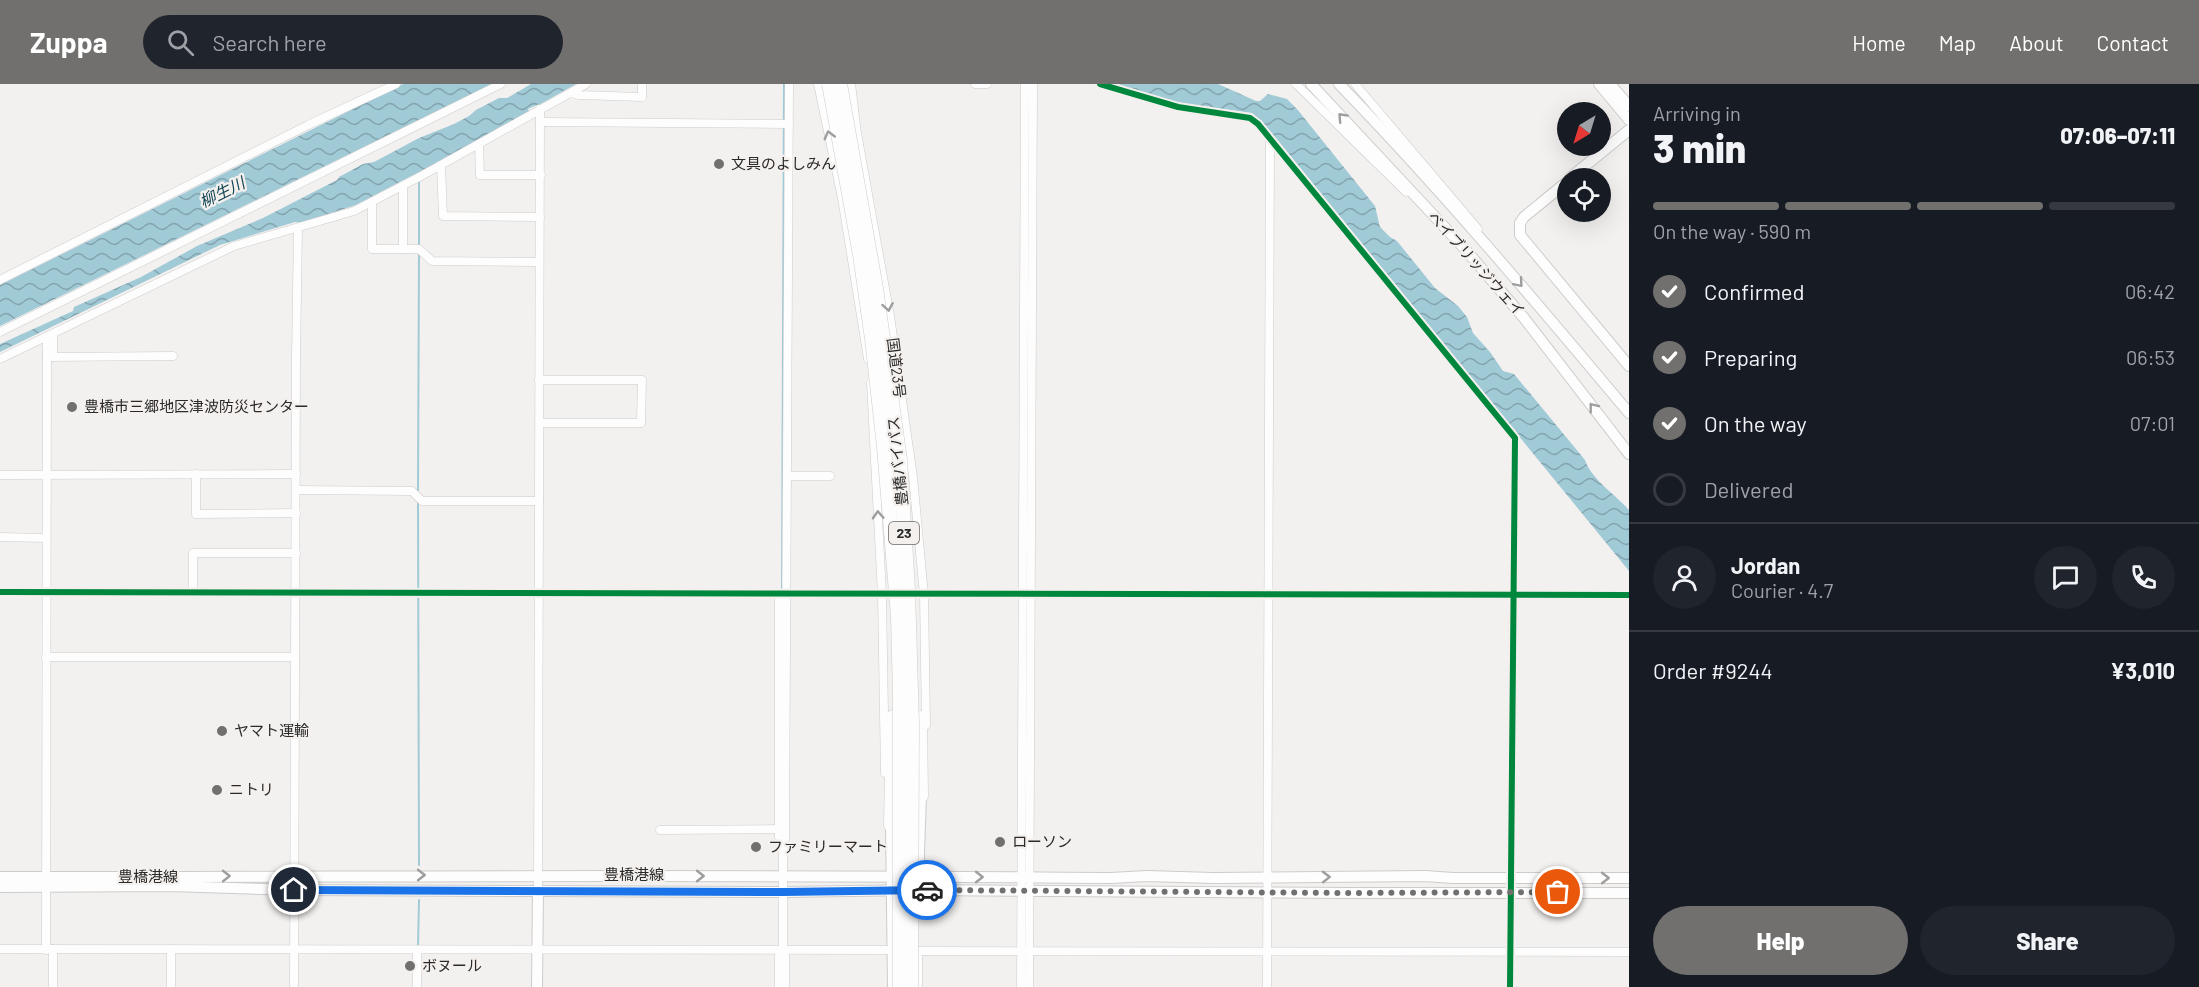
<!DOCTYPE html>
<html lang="en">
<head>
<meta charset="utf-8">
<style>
  body { margin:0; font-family:Barlow,"Noto Sans JP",sans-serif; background:#20242c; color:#f1f3f6; height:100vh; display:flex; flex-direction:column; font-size:22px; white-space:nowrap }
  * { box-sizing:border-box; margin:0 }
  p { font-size:20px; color:#9ea1a6 }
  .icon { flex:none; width:33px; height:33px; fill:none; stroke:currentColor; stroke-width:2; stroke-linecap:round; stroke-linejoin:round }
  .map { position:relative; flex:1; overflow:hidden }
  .side { display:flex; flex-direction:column; background:#171b24; width:570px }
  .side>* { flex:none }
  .needle { width:39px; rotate:218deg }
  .buttons { position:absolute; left:1557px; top:18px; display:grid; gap:12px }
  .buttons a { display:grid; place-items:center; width:54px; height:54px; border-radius:50%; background:#171b24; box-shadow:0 6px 24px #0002; font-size:30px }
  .pin { position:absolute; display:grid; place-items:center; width:51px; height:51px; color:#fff; margin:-26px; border:3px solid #fff; border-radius:50%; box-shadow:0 2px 6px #0007 }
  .courier { position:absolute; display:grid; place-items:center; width:60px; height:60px; margin:-30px; border:4px solid #1a73e8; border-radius:50%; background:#fff; color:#222; box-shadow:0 2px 8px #0007 }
  .headline em { font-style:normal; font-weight:800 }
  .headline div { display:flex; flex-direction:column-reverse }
  .headline { display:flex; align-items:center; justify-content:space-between; height:102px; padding:0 24px }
  h1 { font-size:39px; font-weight:800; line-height:45px }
  .bar { display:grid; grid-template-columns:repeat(4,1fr); gap:9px 6px; align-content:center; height:72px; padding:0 24px }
  .bar i { height:8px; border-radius:4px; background:#363941 }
  .bar .current { background:#71706e }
  .bar p { grid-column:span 4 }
  .line { display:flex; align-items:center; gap:15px; padding:0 24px; border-top:2px solid #363941 }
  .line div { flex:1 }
  .round { display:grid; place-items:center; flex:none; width:63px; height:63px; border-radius:32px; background:#20242c }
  ol { padding:0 24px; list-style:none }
  li { display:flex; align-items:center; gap:18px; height:66px }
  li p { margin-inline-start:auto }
  li .icon { padding:6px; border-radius:50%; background:#71706e; color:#fff; stroke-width:4 }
  li:last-child { color:#9ea1a6 }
  li i { width:33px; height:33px; border:3px solid #363941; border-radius:50% }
  .button { display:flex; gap:12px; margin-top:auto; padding:12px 24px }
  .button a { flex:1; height:69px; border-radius:36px; background:#71706e; color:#fff; font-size:24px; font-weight:800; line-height:69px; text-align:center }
  .button a+a { background:#20242c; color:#f1f3f6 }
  header { display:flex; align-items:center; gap:36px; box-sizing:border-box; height:84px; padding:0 30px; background:#71706e; color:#fff }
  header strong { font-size:28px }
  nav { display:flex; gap:33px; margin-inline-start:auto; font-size:21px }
  .search { width:420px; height:54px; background:#20242c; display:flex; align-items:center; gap:15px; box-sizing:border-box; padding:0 21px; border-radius:33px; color:#9ea1a6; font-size:22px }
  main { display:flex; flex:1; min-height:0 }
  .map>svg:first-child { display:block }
</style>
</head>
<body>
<header>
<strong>Zuppa</strong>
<div class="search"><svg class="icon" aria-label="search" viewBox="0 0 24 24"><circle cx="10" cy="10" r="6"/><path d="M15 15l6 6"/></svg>Search here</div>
<nav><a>Home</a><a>Map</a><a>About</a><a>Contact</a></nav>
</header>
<main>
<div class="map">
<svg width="1629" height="903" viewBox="0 0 1629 903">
  <defs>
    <pattern id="water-waves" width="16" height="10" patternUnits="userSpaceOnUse" patternTransform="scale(1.5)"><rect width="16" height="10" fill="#a1cad7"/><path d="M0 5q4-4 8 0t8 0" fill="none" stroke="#83a4ae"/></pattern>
  </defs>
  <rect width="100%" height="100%" fill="#f3f1ef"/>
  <g fill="url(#water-waves)">
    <polygon points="403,0 492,0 0,242 0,201"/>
    <polygon points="531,0 576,0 537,22 539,20 528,25 529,27 440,77 356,121 301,139 295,138 220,161 0,268 0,260 73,227 74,223 141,193 197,162 263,134 337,96 339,93 363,80 374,78 419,54 454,40 469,32 476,26 499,14 507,14"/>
    <path d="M1118,0h100l38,17h4l8,-7 19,5 10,10 78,97 5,21 10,10 7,4 38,47 23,18 9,11 6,16 17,19 13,19 11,3 71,86c7,20 30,34 44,50v61l-365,-447 -12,-11 -73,-10 -26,-6z"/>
  </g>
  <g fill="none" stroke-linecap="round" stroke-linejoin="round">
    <g stroke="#a1cad7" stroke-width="2">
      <polyline points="419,164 419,85"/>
      <polyline points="1027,377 1028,224"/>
      <polyline points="418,410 419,169"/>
      <polyline points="418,415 419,781"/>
      <polyline points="782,509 784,0"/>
      <polyline points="1026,764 1027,485"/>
      <polyline points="418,863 419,816"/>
    </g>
    <g stroke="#cecccb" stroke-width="9">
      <g id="street">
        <polyline points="818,0 842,114 868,275"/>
        <polyline points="851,0 857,49 890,232 913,393 924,511 926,641"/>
        <polyline points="975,0 987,0"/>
        <polyline points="1100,0 1178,23 1250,34 1258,40 1515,354 1510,903"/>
        <polyline points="1296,0 1406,108"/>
        <polyline points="1355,0 1478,145"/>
        <polyline points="571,9 579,11 642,13 642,0"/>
        <polyline points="541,38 789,40"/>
        <polyline points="479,60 480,91 541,91"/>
        <polyline points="441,81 443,132 540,133"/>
        <polyline points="372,118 372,165 419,165 432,177 539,178"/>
        <polyline points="403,165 403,102"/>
        <polyline points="0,196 308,41 396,0"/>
        <polyline points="0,248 501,0"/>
        <polyline points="53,251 53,273"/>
        <polyline points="47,273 173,272"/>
        <polyline points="0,275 234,162 354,127 423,91 586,0"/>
        <polyline points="539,296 642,296 641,339 540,339"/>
        <polyline points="871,299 882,510 885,689"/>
        <polyline points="196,390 196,430 296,429"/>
        <polyline points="0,391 296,390"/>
        <polyline points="788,392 830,392"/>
        <polyline points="296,406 412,407 422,417 539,417"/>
        <polyline points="0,453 46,454"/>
        <path d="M0,508c543,3 1086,3 1629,3"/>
        <polyline points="193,508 193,469 296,469"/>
        <polyline points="779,510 779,753 783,762"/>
        <polyline points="46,573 295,573"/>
        <polyline points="660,746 784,745"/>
        <polyline points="538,807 540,25"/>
        <polyline points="0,865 892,866"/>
        <polyline points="171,865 171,903"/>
        <polyline points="46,866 47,254"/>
        <polyline points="918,867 1629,868"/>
        <polyline points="918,873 918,903"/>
        <polyline points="53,903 53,865"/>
        <polyline points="294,903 296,273 298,144"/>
        <polyline points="417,903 417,866"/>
        <polyline points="779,903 779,871 783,867"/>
        <polyline points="785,903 785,871 783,867 783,762 785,755 789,0"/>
        <polyline points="1021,903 1025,0"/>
        <polyline points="1029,903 1033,0"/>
        <polyline points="1267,903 1270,55"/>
      </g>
    </g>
    <g stroke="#cecccb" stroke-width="12">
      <g id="secondary">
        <polyline points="1311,0 1464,164 1524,234 1629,370"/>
        <path d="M1339,0c102,105 196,217 290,329"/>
        <polyline points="1599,0 1629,36"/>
        <polyline points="1610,0 1629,22"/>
        <polyline points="1570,94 1629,46"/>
        <polyline points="1568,97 1524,133 1520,139 1520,151 1629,282"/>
        <polyline points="891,741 893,903"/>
        <path d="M0,793c370,0 740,-3 1111,1l36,-2 66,2 212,-2 28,2h176"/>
        <polyline points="918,799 921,712"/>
        <polyline points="0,803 170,802 294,806 538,807 783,808 918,806 1349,809 1629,809"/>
        <polyline points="537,903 538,807"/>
      </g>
    </g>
    <g stroke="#cecccb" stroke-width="15">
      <g id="highway">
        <polyline points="920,634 921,712"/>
        <polyline points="891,741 893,633"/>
      </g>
    </g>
    <use href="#street" stroke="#fdfdfd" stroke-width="8"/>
    <use href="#secondary" stroke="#fdfdfd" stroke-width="10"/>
    <use href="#highway" stroke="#fdfdfd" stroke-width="14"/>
    <g stroke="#cecccb" stroke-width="15" stroke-linecap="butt">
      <g id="highway-bridge">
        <polyline points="829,0 860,171 872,255 884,363 898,532 900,609 900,903"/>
        <polyline points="840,0 876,204 900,376 908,506 912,640 911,903"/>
      </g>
    </g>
    <use href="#highway-bridge" stroke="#fdfdfd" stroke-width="14"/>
    <g stroke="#f4f0ee" stroke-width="10">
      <g id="cycleway">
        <polyline points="1100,0 1178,23 1250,34 1258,40 1515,354 1510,903"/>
        <path d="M0,508c543,3 1086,3 1629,3"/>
      </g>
    </g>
    <use href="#cycleway" stroke="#00873e" stroke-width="6"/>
  </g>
  <defs><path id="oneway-chevron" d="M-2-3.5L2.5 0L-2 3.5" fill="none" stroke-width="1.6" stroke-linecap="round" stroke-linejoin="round" transform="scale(1.5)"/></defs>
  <g stroke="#9e9e9e">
    <use href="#oneway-chevron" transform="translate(1342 33) rotate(-133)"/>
    <use href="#oneway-chevron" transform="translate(829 51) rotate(-105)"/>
    <use href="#oneway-chevron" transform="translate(1519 199) rotate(49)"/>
    <use href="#oneway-chevron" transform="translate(888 223) rotate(80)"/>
    <use href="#oneway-chevron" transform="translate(1593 323) rotate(-128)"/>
    <use href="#oneway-chevron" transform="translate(878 431) rotate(-93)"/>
    <use href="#oneway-chevron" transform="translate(421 791)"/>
    <use href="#oneway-chevron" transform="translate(226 792) rotate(-1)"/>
    <use href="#oneway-chevron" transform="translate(700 792)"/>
    <use href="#oneway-chevron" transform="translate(979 793)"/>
    <use href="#oneway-chevron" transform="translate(1326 793) rotate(-1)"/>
    <use href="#oneway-chevron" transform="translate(1605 794)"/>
  </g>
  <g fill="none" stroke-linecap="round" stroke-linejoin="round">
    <polyline stroke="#71706e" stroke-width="6" stroke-dasharray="0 10.8" points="927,806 1349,809 1558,808"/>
    <polyline stroke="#1a73e8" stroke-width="8" points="294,806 783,808 927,806"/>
  </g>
  <g fill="#71706e" stroke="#f4f0ee" stroke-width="2">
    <circle cx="719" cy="80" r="6"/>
    <circle cx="72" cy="323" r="6"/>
    <circle cx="222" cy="647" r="6"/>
    <circle cx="217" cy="706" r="6"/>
    <circle cx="1000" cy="758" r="6"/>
    <circle cx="756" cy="763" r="6"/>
    <circle cx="410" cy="882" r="6"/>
  </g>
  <g text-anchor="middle" stroke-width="4.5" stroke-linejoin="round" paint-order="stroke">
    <rect fill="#f4f0ee" stroke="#676564" stroke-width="1.5" x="889" y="438" width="30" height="22" rx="4.5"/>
    <g font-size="14" font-weight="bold" fill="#2b2a29">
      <text x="904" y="454">23</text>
    </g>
    <g font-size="15" fill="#2b2a29" stroke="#f4f0ee" text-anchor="start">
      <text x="731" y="85">文具のよしみん</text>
      <text x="84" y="328">豊橋市三郷地区津波防災センター</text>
      <text x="234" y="652">ヤマト運輸</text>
      <text x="229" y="711">ニトリ</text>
      <text x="1012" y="763">ローソン</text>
      <text x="768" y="768">ファミリーマート</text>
      <text x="422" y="887">ボヌール</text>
    </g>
    <g font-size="15" fill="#2b2a29" stroke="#f4f0ee">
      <text transform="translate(1476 180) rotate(48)" y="5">ベイブリッジウェイ</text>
      <text transform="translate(896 284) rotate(83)" y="5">国道23号</text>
      <text transform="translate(898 377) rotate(-96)" y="5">豊橋バイパス</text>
      <text x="634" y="796">豊橋港線</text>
      <text x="148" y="798">豊橋港線</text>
    </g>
    <g font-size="16" font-style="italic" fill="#104453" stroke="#f4f0ee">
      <text transform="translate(222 108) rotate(-26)" y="6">柳生川</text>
    </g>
  </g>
</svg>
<div class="buttons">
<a><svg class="needle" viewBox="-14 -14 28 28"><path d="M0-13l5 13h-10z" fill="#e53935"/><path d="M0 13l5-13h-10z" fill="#9ea1a6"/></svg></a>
<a><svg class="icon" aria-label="locate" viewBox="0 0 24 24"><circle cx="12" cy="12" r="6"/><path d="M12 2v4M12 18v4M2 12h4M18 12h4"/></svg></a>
</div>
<div class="pin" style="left:1558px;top:808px;background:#ea580c"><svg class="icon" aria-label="bag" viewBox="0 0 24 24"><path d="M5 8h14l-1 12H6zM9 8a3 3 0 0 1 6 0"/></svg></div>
<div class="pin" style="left:294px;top:806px;background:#1f2937"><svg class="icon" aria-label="home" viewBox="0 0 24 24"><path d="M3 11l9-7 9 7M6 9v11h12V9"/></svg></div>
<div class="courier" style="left:927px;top:806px"><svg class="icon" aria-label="car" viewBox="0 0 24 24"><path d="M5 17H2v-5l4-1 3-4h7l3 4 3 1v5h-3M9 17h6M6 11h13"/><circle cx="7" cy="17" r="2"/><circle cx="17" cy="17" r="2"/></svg></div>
</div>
<section class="side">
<div class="headline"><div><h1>3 min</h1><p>Arriving in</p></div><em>07:06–07:11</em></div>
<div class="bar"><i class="current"></i><i class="current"></i><i class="current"></i><i></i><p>On the way · 590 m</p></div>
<ol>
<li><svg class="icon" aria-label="check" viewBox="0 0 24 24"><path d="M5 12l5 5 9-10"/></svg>Confirmed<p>06:42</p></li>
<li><svg class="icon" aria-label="check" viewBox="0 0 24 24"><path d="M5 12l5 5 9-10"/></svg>Preparing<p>06:53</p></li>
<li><svg class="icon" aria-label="check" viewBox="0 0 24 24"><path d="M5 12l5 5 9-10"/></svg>On the way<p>07:01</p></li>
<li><i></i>Delivered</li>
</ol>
<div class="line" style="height:108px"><a class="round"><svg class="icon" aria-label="person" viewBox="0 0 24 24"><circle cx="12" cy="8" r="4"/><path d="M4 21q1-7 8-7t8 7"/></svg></a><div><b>Jordan</b><p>Courier · 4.7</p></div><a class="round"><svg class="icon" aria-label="chat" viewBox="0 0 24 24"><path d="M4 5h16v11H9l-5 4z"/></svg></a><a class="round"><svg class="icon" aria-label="phone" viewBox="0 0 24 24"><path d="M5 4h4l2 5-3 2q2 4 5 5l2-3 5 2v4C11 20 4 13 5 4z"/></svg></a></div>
<div class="line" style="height:78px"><div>Order #9244</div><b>¥3,010</b></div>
<div class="button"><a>Help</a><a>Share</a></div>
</section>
</main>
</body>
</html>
